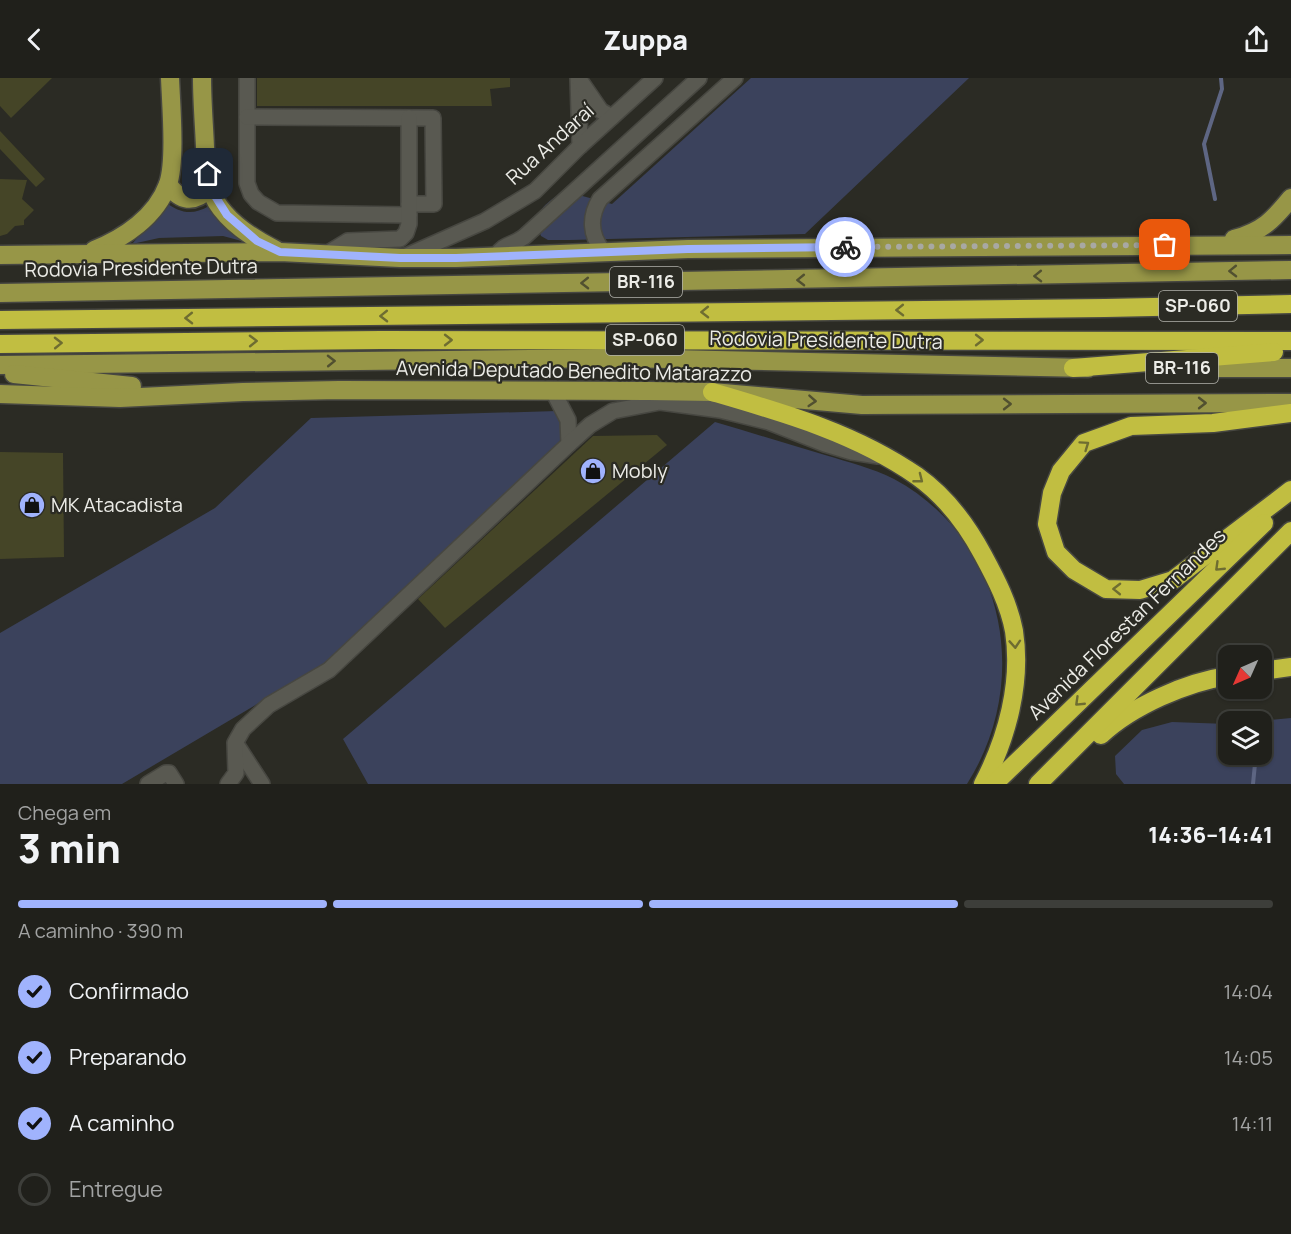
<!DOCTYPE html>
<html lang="pt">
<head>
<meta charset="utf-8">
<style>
  body { margin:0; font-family:Manrope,sans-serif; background:#2d2d28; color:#f1f3f6; height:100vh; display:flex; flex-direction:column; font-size:22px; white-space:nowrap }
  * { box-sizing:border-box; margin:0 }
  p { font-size:20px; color:#a2a3a3 }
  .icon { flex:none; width:33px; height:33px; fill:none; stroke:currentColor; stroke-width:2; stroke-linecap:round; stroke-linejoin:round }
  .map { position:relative; height:706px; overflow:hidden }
  .panel { display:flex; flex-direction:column; background:#20201b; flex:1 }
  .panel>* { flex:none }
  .needle { width:39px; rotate:225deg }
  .tools { position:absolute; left:1218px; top:567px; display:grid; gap:12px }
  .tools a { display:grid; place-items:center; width:54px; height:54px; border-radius:12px; background:#20201b; box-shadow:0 2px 4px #0004,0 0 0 2px #3d3e3a; font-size:30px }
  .pin { position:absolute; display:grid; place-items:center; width:51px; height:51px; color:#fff; margin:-26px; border-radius:12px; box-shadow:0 3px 9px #0006 }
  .courier { position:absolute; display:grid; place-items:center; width:60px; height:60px; margin:-30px; border:4px solid #a0b3fd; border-radius:50%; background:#fff; color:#222; box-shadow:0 2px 8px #0007 }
  .overview em { font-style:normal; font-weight:800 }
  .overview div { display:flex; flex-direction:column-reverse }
  .overview { display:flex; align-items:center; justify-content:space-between; height:102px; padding:0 18px }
  h1 { font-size:39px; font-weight:800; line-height:45px }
  .bar { display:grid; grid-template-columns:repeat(4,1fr); gap:9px 6px; align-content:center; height:72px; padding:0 18px }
  .bar i { height:8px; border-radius:4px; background:#3d3e3a }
  .bar .current { background:#a0b3fd }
  .bar p { grid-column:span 4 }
  ol { padding:0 18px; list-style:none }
  li { display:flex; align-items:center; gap:18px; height:66px }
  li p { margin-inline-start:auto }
  li .icon { padding:6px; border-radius:50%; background:#a0b3fd; color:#111; stroke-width:4 }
  li:last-child { color:#a2a3a3 }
  li i { width:33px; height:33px; border:3px solid #3d3e3a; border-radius:50% }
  header { display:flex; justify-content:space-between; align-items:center; height:78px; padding:0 18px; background:#20201b; font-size:27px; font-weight:800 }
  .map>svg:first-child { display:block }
</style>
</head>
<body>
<header><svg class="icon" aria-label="back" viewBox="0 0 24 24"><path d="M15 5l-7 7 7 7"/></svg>Zuppa<svg class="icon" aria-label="share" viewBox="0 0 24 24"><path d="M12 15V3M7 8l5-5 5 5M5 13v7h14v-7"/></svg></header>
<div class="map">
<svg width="1291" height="706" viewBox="0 0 1291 706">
  <rect width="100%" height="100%" fill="#2b2b24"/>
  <g fill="#3b425c">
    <path d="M751,0h218l-164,156 -235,6h-22l-7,-4c-9,-25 4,-32 23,-45l48,13z"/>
    <path d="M165,124c15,11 27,14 44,4l40,37 -26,-7 -64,2 -27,6 23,-26z"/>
    <polygon points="557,333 564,359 554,373 328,584 122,706 0,706 0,555 215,430 311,340"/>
    <path d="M715,344c37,11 73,22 110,33 23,7 47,13 69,24 111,60 139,201 73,305h-599l-25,-45z"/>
    <polygon points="1291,640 1291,706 1124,706 1116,696 1115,678 1142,652 1172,644 1228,646 1228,676 1262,676 1262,644 1259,643"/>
  </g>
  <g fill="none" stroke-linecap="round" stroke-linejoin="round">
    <g stroke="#5e6683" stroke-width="4">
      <polyline points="1215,121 1204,66 1222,11 1221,0"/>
      <polyline points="1253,706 1256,676"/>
    </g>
  </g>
  <g fill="#454527">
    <polygon points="0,0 52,0 11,40 0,28"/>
    <polygon points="257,0 510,0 510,9 490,11 492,28 257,28"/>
    <polygon points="0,53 45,101 36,109 0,71"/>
    <polygon points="0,101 27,102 22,121 34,132 24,142 24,147 15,148 7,156 0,158"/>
    <polygon points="657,357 667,367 445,550 418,521 593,358"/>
    <polygon points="0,374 63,375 64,479 0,481"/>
  </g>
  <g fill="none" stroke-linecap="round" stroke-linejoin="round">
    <g stroke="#474741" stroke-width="18">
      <g id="minor">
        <polyline points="247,0 247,105 251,116 258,124 277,135 409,137"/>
        <polyline points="578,0 580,68"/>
        <polyline points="579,1 601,33 612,39"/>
        <polyline points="247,39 433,40 434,126 409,126"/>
        <path d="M603,173c-13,-16 -14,-34 -3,-52l135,-121"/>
        <polyline points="325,177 348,163 400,161 406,155 409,146 409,40"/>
        <path d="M496,178c8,-13 16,-10 28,-19l175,-159"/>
        <polyline points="404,179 485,143 535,113 580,68 655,0"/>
        <polyline points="553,313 568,342 569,366"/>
        <polyline points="236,666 262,706"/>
        <polyline points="148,706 166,695 169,695 176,706"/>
        <polyline points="228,706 236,695 235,665 243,651 269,627 329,592 569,366 590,347 613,333 660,324 720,332 769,344 825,366 852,374 878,378"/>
      </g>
    </g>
    <g stroke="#474741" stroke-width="21">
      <g id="major">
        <path d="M202,0c0,23 2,46 3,69 1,13 1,29 5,41 9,29 40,49 66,62"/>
        <path d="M168,106c12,18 26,20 42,4"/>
        <path d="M1234,161c29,-8 39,-19 57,-41"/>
        <path d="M94,172c30,-12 62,-33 74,-66 8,-23 3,-80 2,-106"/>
        <polyline points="0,177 280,174 400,180 456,180 688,171 1291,167"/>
        <polyline points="0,215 1291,192"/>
        <polyline points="0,287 620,280 1088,290"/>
        <polyline points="1167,290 1291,290"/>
        <polyline points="14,296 132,308"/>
        <polyline points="0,316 120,320 243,314 339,312 649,313 712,314 862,327 1291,325"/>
      </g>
    </g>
    <g stroke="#474741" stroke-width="21">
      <g id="highway">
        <polyline points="0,242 1105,230 1291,226"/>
        <polyline points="0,266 381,262 1291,263"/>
        <polyline points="1073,290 1274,274"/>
        <path d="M712,314c72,21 143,41 205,84 28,20 50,49 66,79 13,24 26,49 31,76 8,52 -7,107 -31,153"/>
        <polyline points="1291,335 1213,345 1131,348 1084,365 1061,393 1052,415 1047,446 1056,474 1074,492 1106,511 1140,512 1173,502 1291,412"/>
        <polyline points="1262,593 1291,589"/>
        <path d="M1101,657c31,-29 86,-53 127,-59"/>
        <polyline points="994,706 1264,445"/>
        <polyline points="1038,706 1291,453"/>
      </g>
    </g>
    <use href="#minor" stroke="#595951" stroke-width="15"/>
    <use href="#major" stroke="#979647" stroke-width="18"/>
    <use href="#highway" stroke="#c1be41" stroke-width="18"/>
  </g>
  <defs><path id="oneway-chevron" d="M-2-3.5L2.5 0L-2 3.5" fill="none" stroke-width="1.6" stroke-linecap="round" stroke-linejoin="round" transform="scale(1.5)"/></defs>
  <g stroke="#515030">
    <use href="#oneway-chevron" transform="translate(1233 193) rotate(179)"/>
    <use href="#oneway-chevron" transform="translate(1038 198) rotate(179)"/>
    <use href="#oneway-chevron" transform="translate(801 202) rotate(179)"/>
    <use href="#oneway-chevron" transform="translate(585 205) rotate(179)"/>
    <use href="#oneway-chevron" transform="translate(331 283) rotate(-1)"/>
    <use href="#oneway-chevron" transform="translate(812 323) rotate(4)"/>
    <use href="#oneway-chevron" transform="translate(1202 325)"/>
    <use href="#oneway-chevron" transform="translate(1007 326)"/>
  </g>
  <g stroke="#6e6d31">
    <use href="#oneway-chevron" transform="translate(900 232) rotate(179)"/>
    <use href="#oneway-chevron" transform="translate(705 234) rotate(179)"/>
    <use href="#oneway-chevron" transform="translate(384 238) rotate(179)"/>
    <use href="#oneway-chevron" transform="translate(189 240) rotate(179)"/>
    <use href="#oneway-chevron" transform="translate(448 262)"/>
    <use href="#oneway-chevron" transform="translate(979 262)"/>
    <use href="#oneway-chevron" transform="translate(253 263) rotate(-1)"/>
    <use href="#oneway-chevron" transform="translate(58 265) rotate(-1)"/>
    <use href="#oneway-chevron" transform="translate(1085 367) rotate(-35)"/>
    <use href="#oneway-chevron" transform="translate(919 401) rotate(38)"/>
    <use href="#oneway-chevron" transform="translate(1219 489) rotate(136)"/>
    <use href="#oneway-chevron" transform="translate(1117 511) rotate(-179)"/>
    <use href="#oneway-chevron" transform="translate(1015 566) rotate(86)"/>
    <use href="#oneway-chevron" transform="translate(1079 624) rotate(136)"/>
  </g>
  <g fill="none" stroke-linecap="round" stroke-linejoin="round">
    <polyline stroke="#a8a8a3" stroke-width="6" stroke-dasharray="0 10.8" points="845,169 1165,167"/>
    <polyline stroke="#a0b3fd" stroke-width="8" points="208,96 210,110 227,137 257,163 280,174 400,180 456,180 688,171 845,169"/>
  </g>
  <defs>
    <g id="shop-disc" transform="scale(1.35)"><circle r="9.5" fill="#a0b3fd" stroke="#2b2b24"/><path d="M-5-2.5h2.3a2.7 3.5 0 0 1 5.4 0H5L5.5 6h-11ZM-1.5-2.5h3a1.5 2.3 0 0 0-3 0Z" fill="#111"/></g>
  </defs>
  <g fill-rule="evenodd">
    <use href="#shop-disc" x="593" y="393"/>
    <use href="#shop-disc" x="32" y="427"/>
  </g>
  <g text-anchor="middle" stroke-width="4.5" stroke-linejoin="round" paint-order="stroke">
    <g fill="#2b2b24" stroke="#b2b2ac" stroke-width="1.5">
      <rect x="610" y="189" width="72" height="30" rx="4.5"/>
      <rect x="1159" y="213" width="78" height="30" rx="4.5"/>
      <rect x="606" y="247" width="78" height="30" rx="4.5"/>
      <rect x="1146" y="275" width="72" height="30" rx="4.5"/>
    </g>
    <g font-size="18" font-weight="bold" fill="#ecece7">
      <text x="646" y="210">BR-116</text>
      <text x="1198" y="234">SP-060</text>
      <text x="645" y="268">SP-060</text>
      <text x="1182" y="296">BR-116</text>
    </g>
    <g font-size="20" fill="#ecece7" stroke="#2b2b24">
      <text transform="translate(550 66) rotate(-42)" y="7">Rua Andaraí</text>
      <text transform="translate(141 190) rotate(-1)" y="7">Rodovia Presidente Dutra</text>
      <text transform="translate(826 262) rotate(1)" y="7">Rodovia Presidente Dutra</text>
      <text transform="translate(574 293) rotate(1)" y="7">Avenida Deputado Benedito Matarazzo</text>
      <text transform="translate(1127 546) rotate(-44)" y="7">Avenida Florestan Fernandes</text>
    </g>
    <g font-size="20" fill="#ecece7" stroke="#2b2b24" text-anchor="start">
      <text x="612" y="400">Mobly</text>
      <text x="51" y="434">MK Atacadista</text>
    </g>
  </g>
</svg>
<div class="tools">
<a><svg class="needle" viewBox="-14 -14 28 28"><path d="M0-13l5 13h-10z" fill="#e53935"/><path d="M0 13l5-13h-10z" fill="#a2a3a3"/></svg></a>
<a><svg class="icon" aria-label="layers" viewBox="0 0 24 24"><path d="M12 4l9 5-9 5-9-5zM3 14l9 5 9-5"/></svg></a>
</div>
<div class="pin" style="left:1165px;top:167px;background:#ea580c"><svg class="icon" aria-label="bag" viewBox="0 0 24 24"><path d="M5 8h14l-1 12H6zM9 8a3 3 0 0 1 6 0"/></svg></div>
<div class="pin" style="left:208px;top:96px;background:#1f2937"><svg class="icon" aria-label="home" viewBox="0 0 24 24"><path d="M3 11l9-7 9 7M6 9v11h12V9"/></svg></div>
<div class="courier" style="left:845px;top:169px"><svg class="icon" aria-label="bike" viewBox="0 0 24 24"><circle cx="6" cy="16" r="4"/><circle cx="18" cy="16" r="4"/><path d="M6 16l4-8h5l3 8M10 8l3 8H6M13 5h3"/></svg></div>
</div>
<section class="panel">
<div class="overview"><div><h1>3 min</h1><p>Chega em</p></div><em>14:36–14:41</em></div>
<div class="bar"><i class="current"></i><i class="current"></i><i class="current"></i><i></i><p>A caminho · 390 m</p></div>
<ol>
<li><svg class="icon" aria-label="check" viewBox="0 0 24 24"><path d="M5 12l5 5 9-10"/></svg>Confirmado<p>14:04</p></li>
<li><svg class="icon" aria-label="check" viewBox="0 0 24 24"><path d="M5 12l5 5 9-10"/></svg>Preparando<p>14:05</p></li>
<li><svg class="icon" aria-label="check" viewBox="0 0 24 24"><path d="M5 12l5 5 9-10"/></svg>A caminho<p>14:11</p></li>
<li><i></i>Entregue</li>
</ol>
</section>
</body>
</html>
